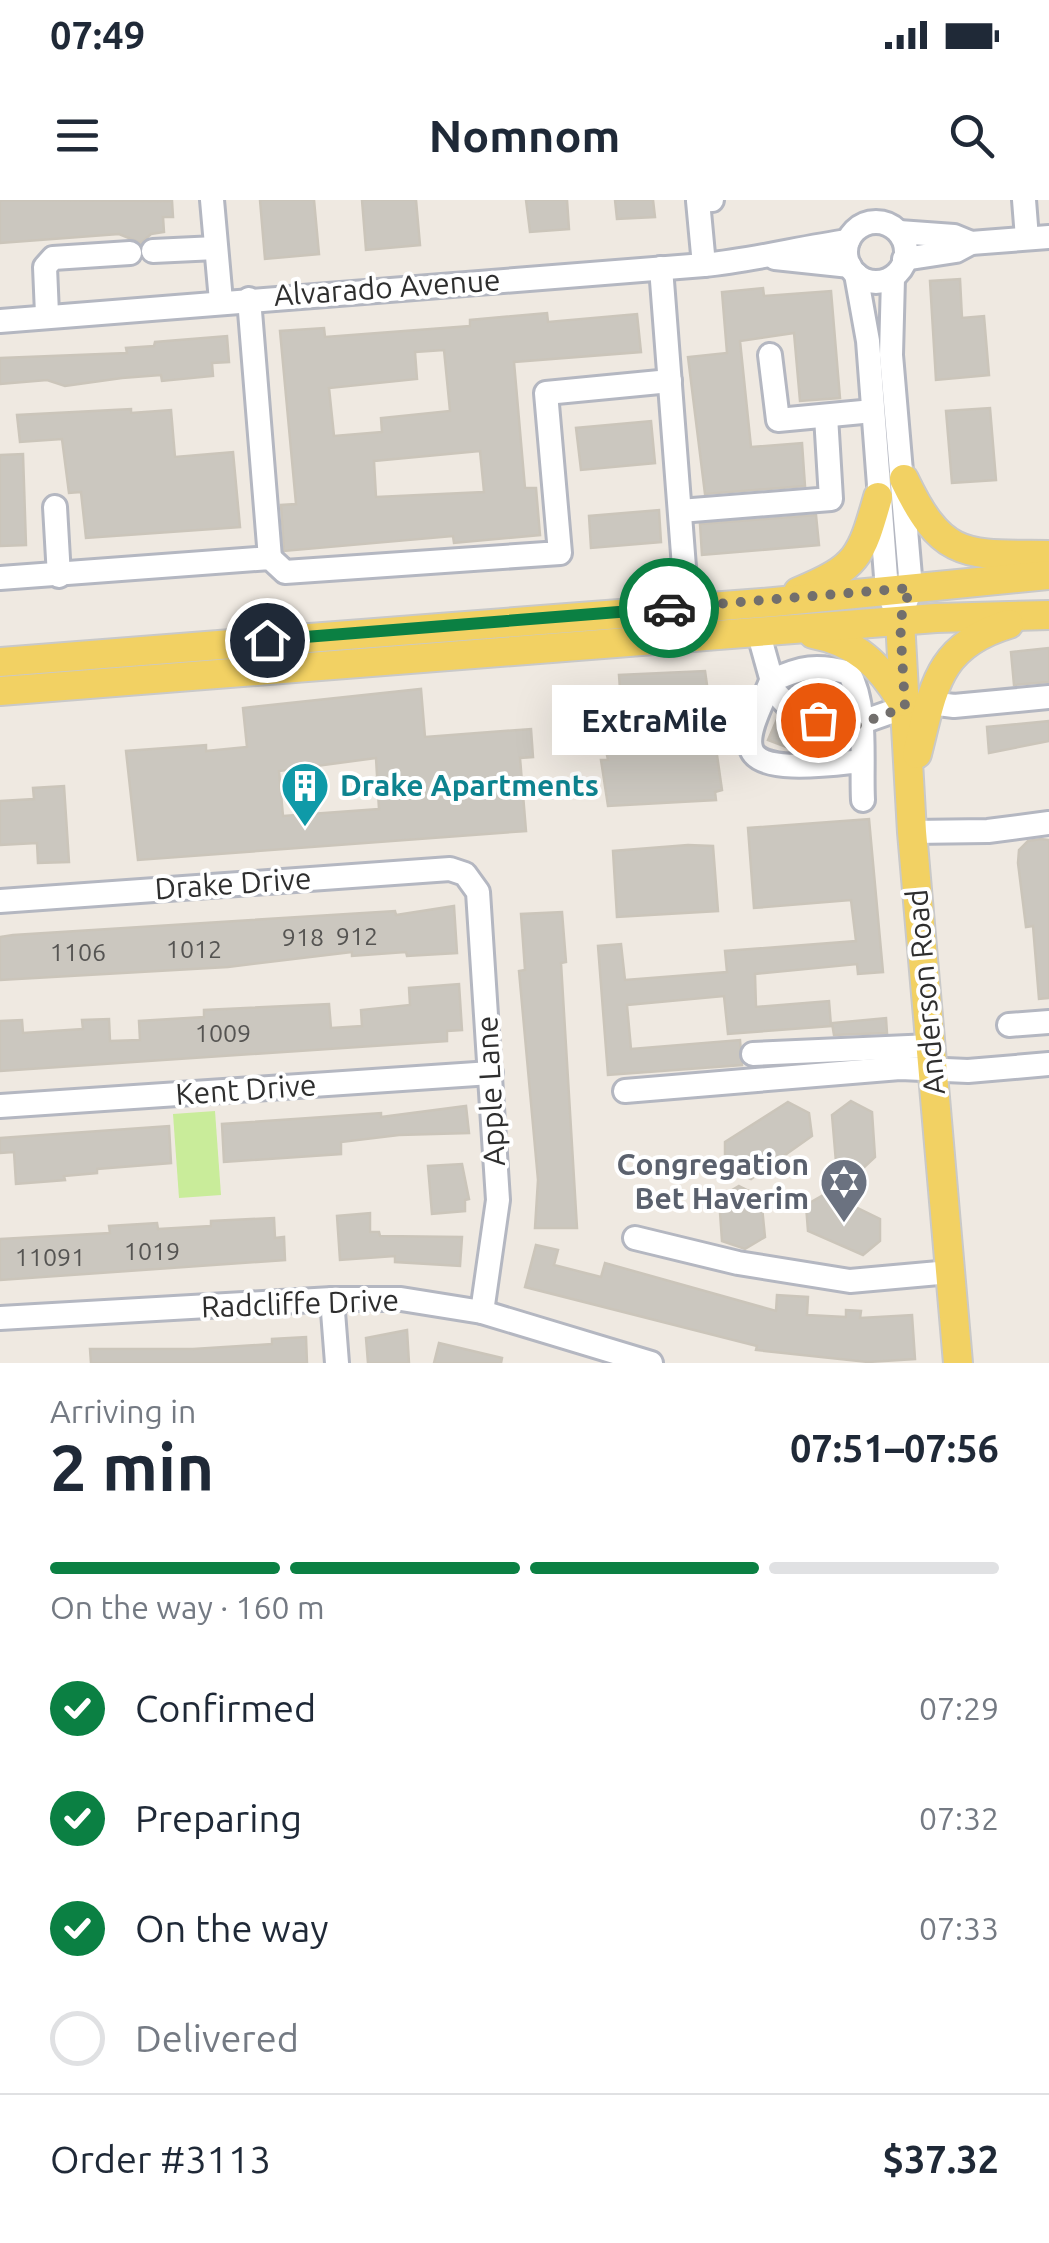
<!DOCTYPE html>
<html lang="en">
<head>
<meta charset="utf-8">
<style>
  body { margin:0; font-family:Ubuntu,sans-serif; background:#f6f6f7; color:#1f2937; height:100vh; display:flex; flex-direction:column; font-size:38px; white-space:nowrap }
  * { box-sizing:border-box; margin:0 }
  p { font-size:32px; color:#747a83 }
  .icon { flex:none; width:55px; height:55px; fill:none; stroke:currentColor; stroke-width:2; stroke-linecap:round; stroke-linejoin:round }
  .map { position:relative; height:1163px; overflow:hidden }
  .panel { display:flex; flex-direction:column; background:#fff; flex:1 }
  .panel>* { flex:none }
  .pin { position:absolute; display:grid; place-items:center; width:85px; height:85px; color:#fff; margin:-42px; border:5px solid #fff; border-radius:50%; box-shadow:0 2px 10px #0007 }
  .courier { position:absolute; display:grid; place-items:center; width:100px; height:100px; margin:-50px; border:8px solid #0b8043; border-radius:50%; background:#fff; color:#222; box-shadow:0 2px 12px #0007 }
  .bubble { position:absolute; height:70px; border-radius:0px; background:#fff; box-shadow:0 10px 40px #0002; font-size:32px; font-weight:700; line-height:70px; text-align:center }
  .overview em { font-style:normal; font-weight:700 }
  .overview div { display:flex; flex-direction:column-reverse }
  .overview { display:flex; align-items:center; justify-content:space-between; height:170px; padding:0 50px }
  h1 { font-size:65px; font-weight:700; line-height:75px }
  .bar { display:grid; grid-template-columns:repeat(4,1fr); gap:15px 10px; align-content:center; height:120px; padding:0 50px }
  .bar i { height:12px; border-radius:8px; background:#e0e1e3 }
  .bar .selected { background:#0b8043 }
  .bar p { grid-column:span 4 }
  .line { display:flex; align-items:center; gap:25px; padding:0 50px; border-top:2px solid #e0e1e3 }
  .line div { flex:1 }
  ol { padding:0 50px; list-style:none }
  li { display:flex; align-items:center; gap:30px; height:110px }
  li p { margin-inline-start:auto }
  li .icon { padding:10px; border-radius:50%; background:#0b8043; color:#fff; stroke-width:4 }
  li:last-child { color:#747a83 }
  li i { width:55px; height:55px; border:5px solid #e0e1e3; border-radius:50% }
  .status { display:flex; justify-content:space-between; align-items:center; height:70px; padding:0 50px; background:#fff; direction:ltr }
  .status svg { height:28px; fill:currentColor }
  header { display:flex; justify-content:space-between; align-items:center; height:130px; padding:0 50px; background:#fff; font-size:45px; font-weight:700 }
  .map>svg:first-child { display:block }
</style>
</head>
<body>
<div class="status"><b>07:49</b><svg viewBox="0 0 49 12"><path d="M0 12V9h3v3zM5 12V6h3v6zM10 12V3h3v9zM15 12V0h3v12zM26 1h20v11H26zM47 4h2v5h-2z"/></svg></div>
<header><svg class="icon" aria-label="menu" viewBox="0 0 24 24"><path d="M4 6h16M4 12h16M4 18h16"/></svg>Nomnom<svg class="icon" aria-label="search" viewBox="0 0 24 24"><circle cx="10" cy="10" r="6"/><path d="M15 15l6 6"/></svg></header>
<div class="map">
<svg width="1049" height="1163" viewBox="0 0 1049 1163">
  <rect width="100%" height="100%" fill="#efe9e1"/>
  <polygon fill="#c9ec9a" points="215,911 221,995 179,998 173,914"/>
  <g fill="#cbc7bf" stroke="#cbc5ba" stroke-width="2.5" fill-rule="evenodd">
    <polygon points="0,0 172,1 173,17 163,17 164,32 151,34 141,43 119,34 0,43"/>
    <polygon points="260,0 314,0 319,54 265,59"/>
    <polygon points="362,0 416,0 420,45 366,50"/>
    <polygon points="526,0 567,0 569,29 530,32"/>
    <polygon points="615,0 653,0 655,17 617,19"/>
    <polygon points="960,79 962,118 984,116 989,175 936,180 930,81"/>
    <polygon points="763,88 764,96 831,91 840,198 800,201 794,133 740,141 751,247 802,243 805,286 705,294 688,157 727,153 722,92"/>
    <path d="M547,113l1,9 89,-8 4,38 -127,10 11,126h11l4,47 -86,8 -1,-7 -169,15 -3,-46 15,-1 -16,-173 44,-3 1,9 145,-11v-6zM444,150l6,61 -69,7 1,14 -48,4 -5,-48 88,-9 -2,-27zM480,251l4,41 -108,5 -2,-36z"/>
    <polygon points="227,136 229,162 212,163 213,176 162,181 161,175 122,178 65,186 47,180 0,184 0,158 127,153 126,148 154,146 155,142"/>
    <polygon points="990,208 996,280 952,283 946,211"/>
    <polygon points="131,209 131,213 171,210 175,257 233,252 240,327 86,338 81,292 69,293 62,239 20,242 17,215"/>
    <polygon points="651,221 655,263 581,270 576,228"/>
    <polygon points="23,254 26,345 0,346 0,255"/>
    <polygon points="659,310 661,342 591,348 589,316"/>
    <polygon points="816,315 819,345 702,355 700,324"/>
    <polygon points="1049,448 1049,482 1014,485 1011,452"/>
    <polygon points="705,471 722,590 715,592 716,600 608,606 601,560 608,560 606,550 618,549 614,488 620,489 619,475"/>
    <polygon points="823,483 838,486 843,511 816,501"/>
    <path d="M421,489l4,48 106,-8 2,28 -13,1 6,73 -388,29 -12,-109 80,-6v6l41,-4 -4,-39zM376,558l3,51 -96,7 -4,-45z"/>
    <polygon points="778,517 835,540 832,549 797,551 768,540"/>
    <polygon points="1049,521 1049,541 989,553 987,527"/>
    <polygon points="64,586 69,662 38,663 37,643 0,645 0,601 34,599 33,588"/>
    <polygon points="869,619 883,772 858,774 857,764 755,774 756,807 829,801 831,826 728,834 724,796 627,805 631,849 740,840 742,865 608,875 598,746 621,744 625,780 727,772 725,751 856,741 851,700 754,708 748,628"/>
    <polygon points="1041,639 1049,640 1049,798 1039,799 1033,726 1026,727 1018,663 1019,650 1028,641"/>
    <polygon points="688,645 713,646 718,711 617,717 613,651"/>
    <polygon points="454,706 457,753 407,756 406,752 352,756 352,752 228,767 0,780 0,737 13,735 395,711 396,715"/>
    <polygon points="562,712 566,762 561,763 577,1028 535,1028 538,980 519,771 525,770 521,714"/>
    <polygon points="459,784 462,830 447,831 447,841 0,871 0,821 22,820 23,833 83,829 82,820 109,819 110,841 140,840 139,821 204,817 204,810 329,804 331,828 362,826 361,810 410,805 409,788"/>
    <polygon points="886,818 887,833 834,835 832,823"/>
    <polygon points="851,901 872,912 875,957 858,973 836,962 832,915"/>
    <polygon points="788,902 809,913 812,936 751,979 725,967 725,942"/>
    <polygon points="466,906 469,933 399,935 341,942 341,954 224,962 222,924 381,913 381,917"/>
    <polygon points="169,926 171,963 97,969 97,973 64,976 65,980 16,984 14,952 0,953 0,938"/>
    <polygon points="462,964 469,999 465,1000 465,1011 432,1014 428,966"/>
    <polygon points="739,986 761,997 765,1037 745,1049 722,1041 719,998"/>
    <polygon points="827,993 880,1019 880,1041 863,1055 808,1031 806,1005"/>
    <polygon points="370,1013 370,1032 379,1032 380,1036 462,1037 460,1066 395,1062 395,1056 340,1060 337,1016"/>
    <polygon points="274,1018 275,1038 284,1037 285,1060 0,1080 0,1039 110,1033 109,1026 157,1023 158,1029 211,1026 211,1021"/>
    <polygon points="536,1045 558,1050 554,1065 601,1077 605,1063 776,1111 777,1095 808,1097 807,1115 846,1117 846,1110 861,1111 860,1118 912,1115 915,1159 868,1162 756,1150 757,1146 525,1087"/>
    <polygon points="407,1130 409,1163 368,1163 366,1138"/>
    <polygon points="306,1137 307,1163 91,1163 90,1149 193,1149 272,1144 272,1139"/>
    <polygon points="439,1143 502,1158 501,1163 434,1163"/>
  </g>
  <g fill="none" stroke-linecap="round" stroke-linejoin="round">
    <g stroke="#b4b7c1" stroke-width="28">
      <g id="minor">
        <polyline points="212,0 221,101"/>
        <polyline points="1024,0 1027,38"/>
        <circle cx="876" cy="52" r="30"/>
        <polyline points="899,32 954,36 971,43"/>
        <polyline points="153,51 216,48"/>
        <polyline points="775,58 850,66"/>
        <polyline points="904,59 956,51 971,43 1049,37"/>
        <polyline points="704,65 698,1 712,0"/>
        <polyline points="661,68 687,406"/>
        <polyline points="856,74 868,141 887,390 900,421"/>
        <polyline points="893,78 891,155 911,388 906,402"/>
        <polyline points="249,99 270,358"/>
        <polyline points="47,114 45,67 53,58 130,53"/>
        <path d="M0,121l704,-56c50,-5 95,-17 144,-24"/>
        <polyline points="770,155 778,220 873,211"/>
        <polyline points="55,307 59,376"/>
        <polyline points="680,311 831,299 826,216"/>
        <polyline points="0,378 270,358 285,372 560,353 546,193 670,181"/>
        <polyline points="758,431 775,492 789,507 845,528 905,507"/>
        <polyline points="930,503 954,506 1049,497"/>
        <path d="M861,561c-22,2 -103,15 -110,-13 -5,-18 14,-50 20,-67 30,-14 46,-17 78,-8 19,33 12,89 14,127"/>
        <polyline points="912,632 988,631 1049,623"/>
        <polyline points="0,701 450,669 465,674 478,692 498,1000 482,1112"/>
        <polyline points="1009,825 1049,822"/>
        <polyline points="753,854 931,846"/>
        <polyline points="625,891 900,868 968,871 1049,864"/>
        <polyline points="0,906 491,873"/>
        <polyline points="635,1038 738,1063 850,1081 950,1072"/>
        <polyline points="332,1099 337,1163"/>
        <polyline points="0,1118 332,1099 401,1099 482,1112 651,1163"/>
      </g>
    </g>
    <g stroke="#c9c9c9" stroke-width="32">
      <g id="major">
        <path d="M904,279c39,82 62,75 145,76"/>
        <path d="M798,392c60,-25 63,-35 80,-95"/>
        <polyline points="900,421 912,632 958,1163"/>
        <path d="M813,434c43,8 67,31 89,68"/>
        <polyline points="0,462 774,402 1049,375"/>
        <polyline points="0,491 936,418 1049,415"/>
        <path d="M917,554c17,-66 19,-108 92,-130"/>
      </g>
    </g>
    <use href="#minor" stroke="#fff" stroke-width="22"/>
    <use href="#major" stroke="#f2d163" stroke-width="28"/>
  </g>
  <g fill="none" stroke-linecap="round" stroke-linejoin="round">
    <polyline stroke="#726f6d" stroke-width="10" stroke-dasharray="0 18" points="669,408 910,388 900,421 905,507 852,527 818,520"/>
    <polyline stroke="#0b8043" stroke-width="12" points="267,440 669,408"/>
  </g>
  <defs>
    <g id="building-pin" transform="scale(2.5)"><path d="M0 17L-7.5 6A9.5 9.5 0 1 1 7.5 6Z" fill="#0f9aa8" stroke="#fff"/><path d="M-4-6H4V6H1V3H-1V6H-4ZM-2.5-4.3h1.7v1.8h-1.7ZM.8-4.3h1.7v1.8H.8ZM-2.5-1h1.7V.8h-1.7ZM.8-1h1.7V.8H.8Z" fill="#fff"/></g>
    <g id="synagogue-pin" transform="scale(2.5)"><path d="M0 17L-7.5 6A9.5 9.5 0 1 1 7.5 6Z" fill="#6b7280" stroke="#fff"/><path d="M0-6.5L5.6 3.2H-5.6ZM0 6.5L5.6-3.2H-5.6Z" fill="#fff"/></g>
  </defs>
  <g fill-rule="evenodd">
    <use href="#building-pin" x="305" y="586"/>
    <use href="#synagogue-pin" x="844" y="982"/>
  </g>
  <g text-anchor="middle" stroke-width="8" stroke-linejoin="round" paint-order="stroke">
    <g font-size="25" fill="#555452">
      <text x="357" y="745">912</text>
      <text x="303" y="746">918</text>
      <text x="194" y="758">1012</text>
      <text x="78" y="761">1106</text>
      <text x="223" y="842">1009</text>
      <text x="152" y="1060">1019</text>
      <text x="50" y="1066">11091</text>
    </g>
    <g font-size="30" fill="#2e2e2e" stroke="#fff">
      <text transform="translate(387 88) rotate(-4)" y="10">Alvarado Avenue</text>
      <text transform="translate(233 684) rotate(-4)" y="10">Drake Drive</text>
      <text transform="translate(926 792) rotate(-95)" y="10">Anderson Road</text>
      <text transform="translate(246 890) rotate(-4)" y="10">Kent Drive</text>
      <text transform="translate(491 891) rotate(-93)" y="10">Apple Lane</text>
      <text transform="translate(300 1104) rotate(-2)" y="10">Radcliffe Drive</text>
    </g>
    <g font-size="30" font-weight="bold" fill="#0d838f" stroke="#fff" text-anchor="start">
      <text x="340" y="596">Drake Apartments</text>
    </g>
    <g font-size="30" font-weight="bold" fill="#5b616d" stroke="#fff" text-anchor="end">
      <text x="809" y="975">Congregation<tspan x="809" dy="34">Bet Haverim</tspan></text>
    </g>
  </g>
</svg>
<div class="pin" style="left:818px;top:520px;background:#ea580c"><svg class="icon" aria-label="bag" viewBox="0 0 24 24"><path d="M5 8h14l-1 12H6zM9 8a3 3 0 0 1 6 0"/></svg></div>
<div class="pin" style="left:267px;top:440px;background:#1f2937"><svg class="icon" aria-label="home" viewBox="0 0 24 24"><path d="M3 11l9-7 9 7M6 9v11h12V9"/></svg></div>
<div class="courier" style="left:669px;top:408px"><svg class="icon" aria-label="car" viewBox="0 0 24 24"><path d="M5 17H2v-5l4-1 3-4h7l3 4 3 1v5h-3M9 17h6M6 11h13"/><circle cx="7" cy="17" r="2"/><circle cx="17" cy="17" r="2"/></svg></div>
<div class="bubble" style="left:552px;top:485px;width:205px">ExtraMile</div>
</div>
<section class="panel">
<div class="overview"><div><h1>2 min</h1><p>Arriving in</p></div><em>07:51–07:56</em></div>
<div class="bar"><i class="selected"></i><i class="selected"></i><i class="selected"></i><i></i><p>On the way · 160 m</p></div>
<ol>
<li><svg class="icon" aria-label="check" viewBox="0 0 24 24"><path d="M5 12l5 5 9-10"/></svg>Confirmed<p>07:29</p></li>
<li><svg class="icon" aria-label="check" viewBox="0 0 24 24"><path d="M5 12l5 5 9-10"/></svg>Preparing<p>07:32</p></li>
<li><svg class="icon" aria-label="check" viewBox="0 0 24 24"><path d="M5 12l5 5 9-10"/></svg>On the way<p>07:33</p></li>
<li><i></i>Delivered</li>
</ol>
<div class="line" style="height:130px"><div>Order #3113</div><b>$37.32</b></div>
</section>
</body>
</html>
